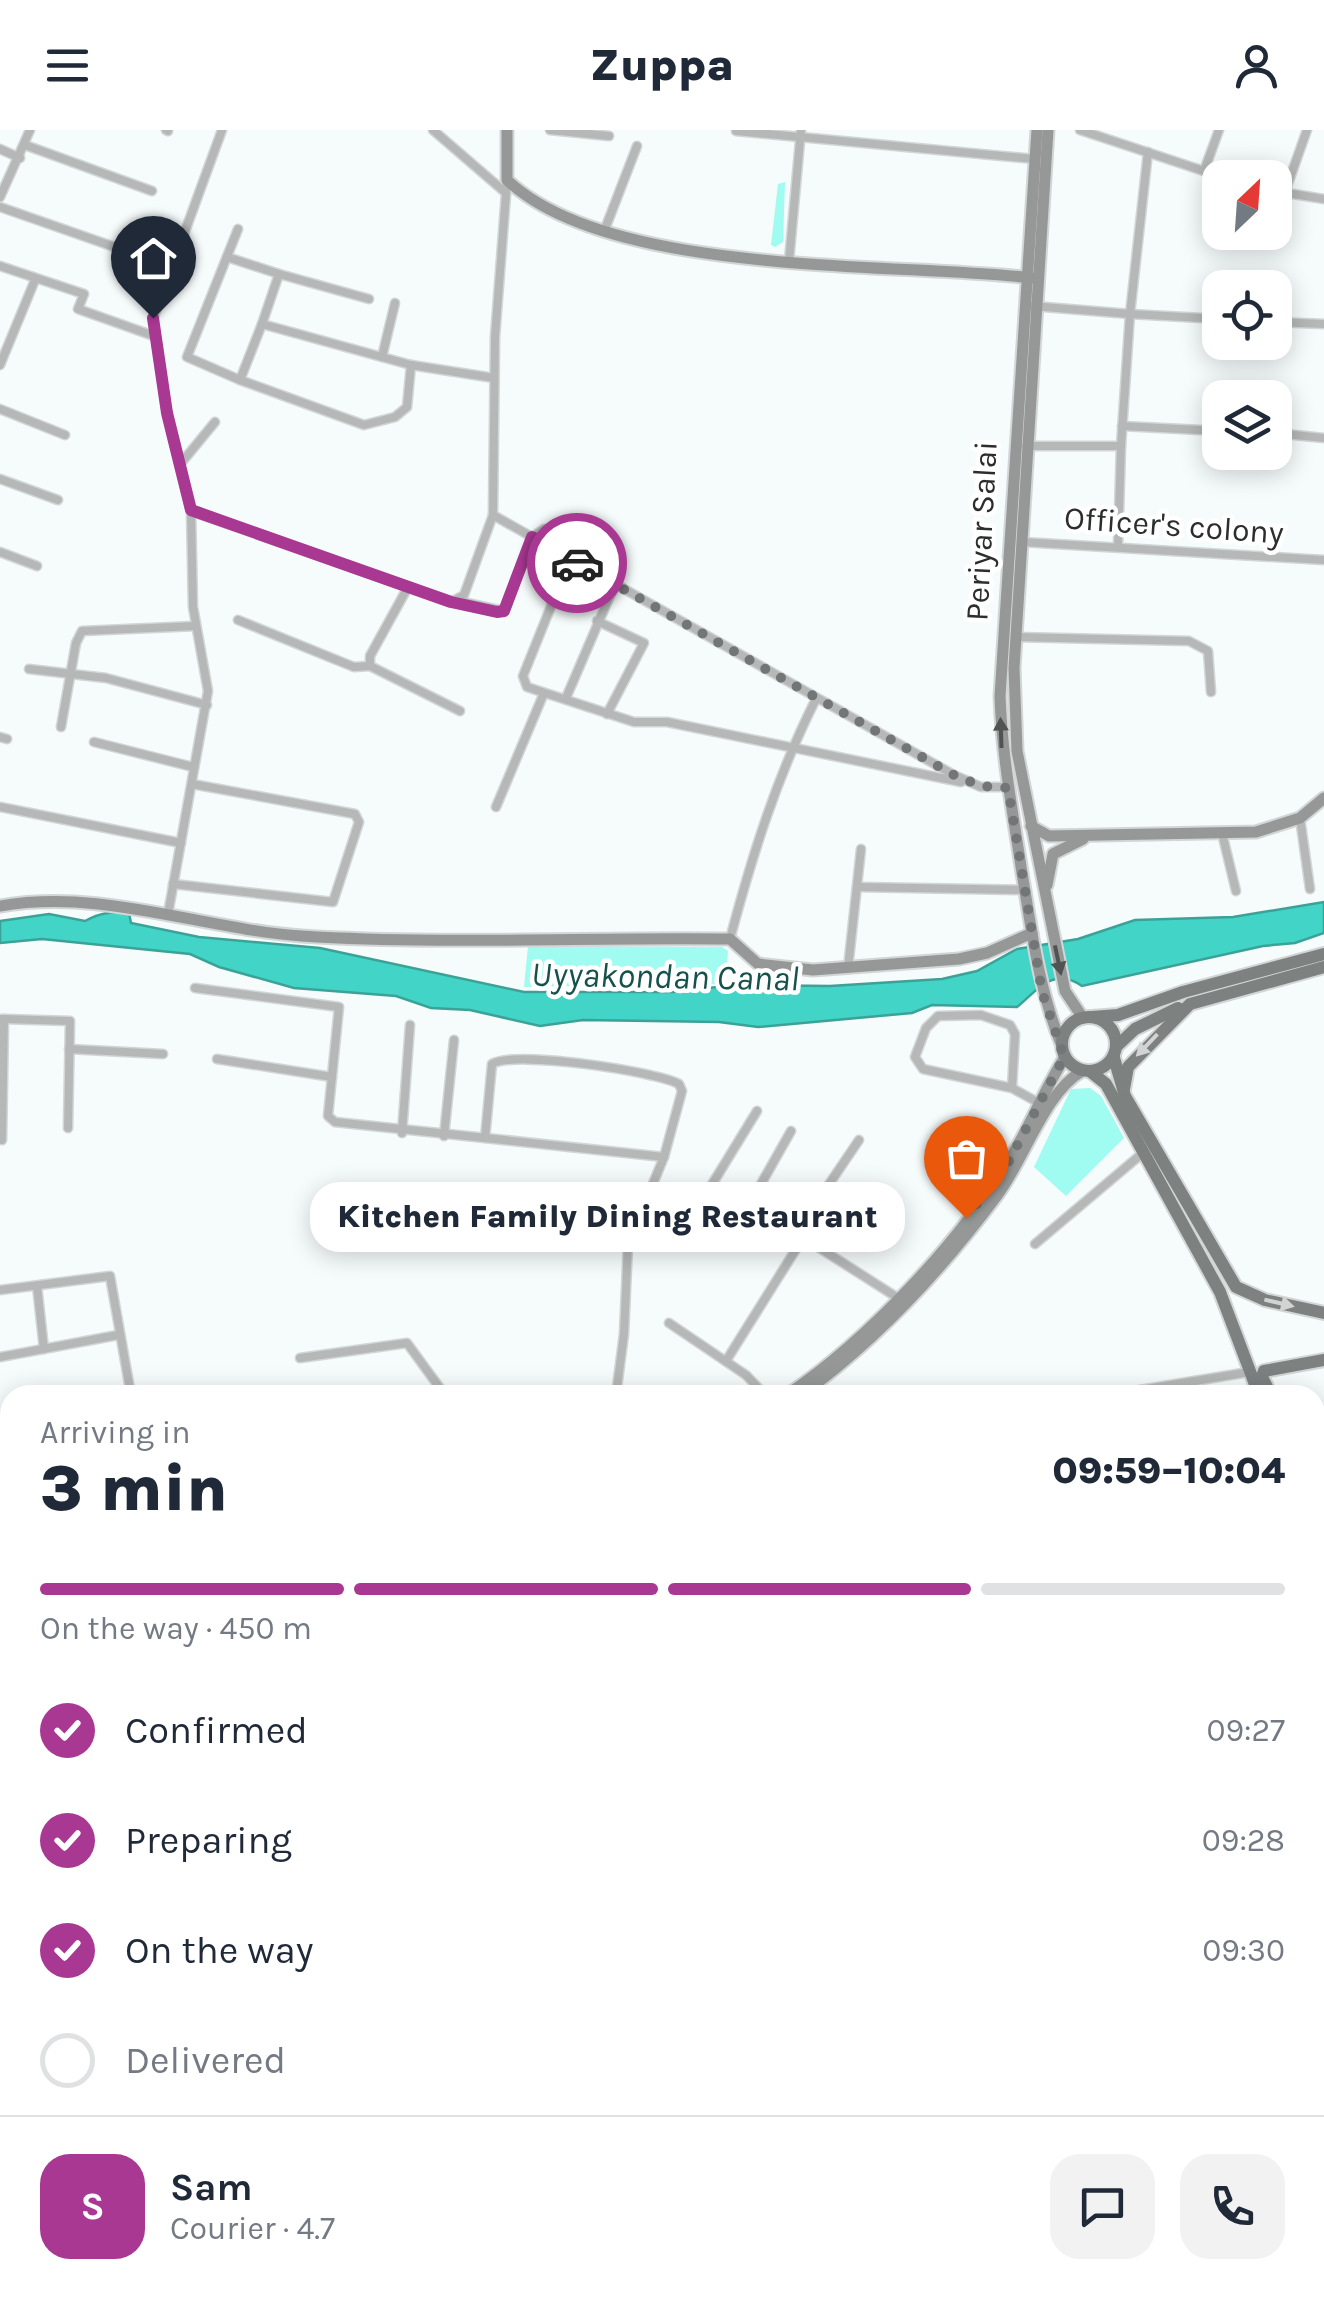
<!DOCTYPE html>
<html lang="en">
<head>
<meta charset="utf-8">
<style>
  body { margin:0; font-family:Karla,sans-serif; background:#f2f2f3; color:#1f2937; height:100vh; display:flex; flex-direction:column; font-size:38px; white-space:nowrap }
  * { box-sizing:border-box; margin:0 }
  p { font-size:32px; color:#747a83 }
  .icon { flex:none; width:55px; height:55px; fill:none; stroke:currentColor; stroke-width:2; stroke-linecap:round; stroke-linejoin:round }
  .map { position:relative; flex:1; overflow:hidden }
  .details { position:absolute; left:0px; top:1255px; width:1325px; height:932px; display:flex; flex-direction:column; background:#fff; border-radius:30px 30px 0 0; box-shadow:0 5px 25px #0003 }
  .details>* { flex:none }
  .needle { width:65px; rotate:25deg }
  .fabs { position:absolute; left:1202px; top:30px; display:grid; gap:20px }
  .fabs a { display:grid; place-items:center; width:90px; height:90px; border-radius:20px; background:#fff; box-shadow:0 5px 25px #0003; font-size:50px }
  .pin { position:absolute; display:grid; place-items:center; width:85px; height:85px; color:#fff; margin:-102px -42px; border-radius:50% 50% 50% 0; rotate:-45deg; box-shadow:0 0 10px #0007 }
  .pin .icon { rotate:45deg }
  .courier { position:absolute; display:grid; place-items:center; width:100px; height:100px; margin:-50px; border:8px solid #a93893; border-radius:50%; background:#fff; color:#222; box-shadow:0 2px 12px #0007 }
  .bubble { position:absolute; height:70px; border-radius:30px; background:#fff; box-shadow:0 5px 25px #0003; font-size:32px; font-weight:800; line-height:70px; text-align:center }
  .summary em { font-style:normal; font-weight:800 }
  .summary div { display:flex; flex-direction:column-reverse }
  .summary { display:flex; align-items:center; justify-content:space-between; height:170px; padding:0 40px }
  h1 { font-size:65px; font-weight:800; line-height:75px }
  .bar { display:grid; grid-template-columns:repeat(4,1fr); gap:15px 10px; align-content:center; height:120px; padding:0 40px }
  .bar i { height:12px; border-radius:8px; background:#e0e1e3 }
  .bar .selected { background:#a93893 }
  .bar p { grid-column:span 4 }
  .line { display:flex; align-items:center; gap:25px; padding:0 40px; border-top:2px solid #e0e1e3 }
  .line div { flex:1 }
  .round { display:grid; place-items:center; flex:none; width:105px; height:105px; border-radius:30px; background:#f2f2f3 }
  ol { padding:0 40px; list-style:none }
  li { display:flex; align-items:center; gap:30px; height:110px }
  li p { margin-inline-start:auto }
  li .icon { padding:10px; border-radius:50%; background:#a93893; color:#fff; stroke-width:4 }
  li:last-child { color:#747a83 }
  li i { width:55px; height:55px; border:5px solid #e0e1e3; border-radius:50% }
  header { display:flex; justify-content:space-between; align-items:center; height:130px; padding:0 40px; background:#fff; font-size:45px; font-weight:800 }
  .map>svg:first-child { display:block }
</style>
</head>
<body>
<header><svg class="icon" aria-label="menu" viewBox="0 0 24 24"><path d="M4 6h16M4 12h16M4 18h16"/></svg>Zuppa<svg class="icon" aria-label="person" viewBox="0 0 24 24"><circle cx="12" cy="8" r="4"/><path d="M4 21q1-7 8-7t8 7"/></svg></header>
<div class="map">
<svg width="1324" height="2186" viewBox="0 0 1324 2186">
  <rect width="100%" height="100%" fill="#f6fbfb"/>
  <g fill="#a0fbf0">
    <polygon points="785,52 783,112 775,117 771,115 778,54"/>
    <polygon points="528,816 722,817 728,821 725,854 524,857"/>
    <polygon points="1090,958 1101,966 1124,1008 1066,1066 1034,1037 1071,959"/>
  </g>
  <path fill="#42d4c6" stroke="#3ba298" stroke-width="2.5" d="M1324,772v31l-29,10 -32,3 -181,40c-30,-21 -47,7 -65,21l-85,-2 -20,8 -154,14 -39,-5 -136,-2 -43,6 -70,-16 -39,-2 -35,-12 -102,-8 -75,-21 -29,-13 -148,-15 -42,4v-22l49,-7 36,7c15,-8 26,-10 44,-8l2,10 68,14 121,11 204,44h149l62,-7 95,1 112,-7 35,-8 40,-22 61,-10 57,-19 98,-3z"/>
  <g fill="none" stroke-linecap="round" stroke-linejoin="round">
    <g stroke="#d2d6d6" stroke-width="11">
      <g id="street">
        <polyline points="166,0 168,1"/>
        <polyline points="433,0 506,63"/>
        <polyline points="550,0 609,6"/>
        <polyline points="1080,0 1225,48"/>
        <polyline points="736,1 1035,29"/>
        <polyline points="25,15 152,61"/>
        <polyline points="0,19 20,28"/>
        <polyline points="1204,41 1219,0"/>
        <polyline points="507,51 495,207 493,385 954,645 981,657 1009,657"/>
        <polyline points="1275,61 1324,69"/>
        <polyline points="1285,62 1307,0"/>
        <polyline points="0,67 30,0"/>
        <polyline points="0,77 169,136"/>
        <polyline points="238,99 187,227 240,250"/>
        <polyline points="605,99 637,16"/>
        <polyline points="227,127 279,144 262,194 411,235 494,248"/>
        <polyline points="789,131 801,0"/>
        <polyline points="0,136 84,164 78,179 154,206"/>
        <polyline points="279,144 369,169"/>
        <polyline points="1032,176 1130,184 1148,22"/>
        <polyline points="1275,192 1324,194"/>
        <polyline points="262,194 240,250 364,295 395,287 407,277 411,235"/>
        <polyline points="382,227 395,173"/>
        <polyline points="0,235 35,150"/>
        <polyline points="0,279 65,305"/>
        <polyline points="1122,296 1220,301"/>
        <polyline points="1275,303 1324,308"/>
        <polyline points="1026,316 1121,316 1118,416"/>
        <polyline points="1121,316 1130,184 1220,189"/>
        <polyline points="182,332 215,292"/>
        <polyline points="0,349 58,370"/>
        <polyline points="191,381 451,472 464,465 493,385"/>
        <polyline points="1022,412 1324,430"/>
        <polyline points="0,422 37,436"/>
        <polyline points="570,429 523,546 527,557 634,592 667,592 961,652"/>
        <polyline points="408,457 370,526 370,536 460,581"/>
        <polyline points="459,471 504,481 532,407 544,399"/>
        <polyline points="238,490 354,537 370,536"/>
        <polyline points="597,491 644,513 607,584"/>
        <polyline points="1015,507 1189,511 1208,521 1211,562"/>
        <polyline points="29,539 106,548 207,575"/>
        <polyline points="566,568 615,454"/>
        <polyline points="61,597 76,513 82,501 196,496"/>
        <polyline points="0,607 7,609"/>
        <polyline points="94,612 193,637"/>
        <polyline points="0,677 181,713"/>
        <polyline points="496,677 544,563"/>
        <polyline points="1300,688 1310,759"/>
        <polyline points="1222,703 1236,761"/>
        <polyline points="173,754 333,772 359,692 355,684 192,654"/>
        <polyline points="857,757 1025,760"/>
        <polyline points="168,784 208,561 193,477 191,381 167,283 153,189 222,0"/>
        <path d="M730,809c22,-83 47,-163 86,-240"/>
        <polyline points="848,838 861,719"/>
        <polyline points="195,858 339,877 328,986 335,992 664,1027 628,1114 624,1204 616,1265"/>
        <polyline points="0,889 4,889 2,1010"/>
        <polyline points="4,889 70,891 68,998"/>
        <polyline points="69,919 163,924"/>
        <polyline points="217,929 332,947"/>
        <polyline points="1012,958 923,939 915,927 926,898 938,886 981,885 1010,895 1015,904 1012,958 1039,973"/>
        <polyline points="757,981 711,1056 796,1103 898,1168"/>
        <polyline points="402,1003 410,895"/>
        <polyline points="444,1006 454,910"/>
        <path d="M485,1008l7,-74c22,-14 162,7 187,20l3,7 -18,66"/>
        <polyline points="748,1077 791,1001"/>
        <polyline points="796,1103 859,1010"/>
        <polyline points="1035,1114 1144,1022"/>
        <polyline points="37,1156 44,1219"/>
        <polyline points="0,1160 110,1146 131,1265"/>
        <polyline points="669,1193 746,1245 765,1265"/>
        <polyline points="0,1227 118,1205"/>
        <polyline points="300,1228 407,1213 445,1265"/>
        <polyline points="726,1231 803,1108"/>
        <polyline points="173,1265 189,1262"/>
        <polyline points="1110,1265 1249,1242"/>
        <polyline points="0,1298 10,1296"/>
        <polyline points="1315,1319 1324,1317"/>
        <polyline points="0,1337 10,1353"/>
        <polyline points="0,1437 10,1453"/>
        <polyline points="0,1526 10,1540"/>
        <polyline points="0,1584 10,1578"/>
        <polyline points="0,1849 10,1845"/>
        <polyline points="0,1908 10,1905"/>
        <polyline points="1315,1976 1324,2000"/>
        <polyline points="0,2078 10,2083"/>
        <polyline points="0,2134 10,2130"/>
        <polyline points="969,2178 973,2186"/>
        <polyline points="1120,2178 1123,2186"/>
        <polyline points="1198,2178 1201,2186"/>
      </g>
    </g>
    <g stroke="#d2d6d6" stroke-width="15">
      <g id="secondary">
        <path d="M507,0v50c102,97 387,82 525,98"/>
        <path d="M1037,0l-37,566c2,60 13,118 22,177 10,59 17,118 40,173"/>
        <polyline points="1048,0 1014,538 1017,621 1065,861 1083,888"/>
        <polyline points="1031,696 1049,706 1256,702 1300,688 1324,668"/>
        <polyline points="1047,755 1053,724 1083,709"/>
        <path d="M0,776c102,-18 201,23 302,30 143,9 285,1 428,3l28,25 55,6 146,-11 28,-6 45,-20"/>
        <path d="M787,1265c82,-56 171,-151 223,-236 20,-33 34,-69 55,-102"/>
        <path d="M801,1265c76,-55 139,-123 195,-198 28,-36 48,-104 86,-126"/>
        <polyline points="0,1458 10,1457"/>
        <polyline points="1315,2082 1324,2079"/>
        <polyline points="99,2178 99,2186"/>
        <polyline points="387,2178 389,2186"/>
        <polyline points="1059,2186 1079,2178"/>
      </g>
    </g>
    <g stroke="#d2d6d6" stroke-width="16">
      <g id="primary">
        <circle cx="1089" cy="914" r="27"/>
        <polyline points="1092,887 1118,885 1183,862 1324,824"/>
        <polyline points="1117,916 1135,899 1178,878"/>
        <polyline points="1114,928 1125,966 1236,1157 1265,1170 1324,1183"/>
        <polyline points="1091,942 1106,954 1220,1162 1259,1265"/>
        <polyline points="1124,959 1128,937 1190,874 1324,837"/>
        <polyline points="1271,1265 1262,1247 1264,1241 1324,1230"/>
        <polyline points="1315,1347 1324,1364"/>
        <polyline points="1315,1376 1324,1393"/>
      </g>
    </g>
    <use href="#street" stroke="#b6b8b8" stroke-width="8"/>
    <use href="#secondary" stroke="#959897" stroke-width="11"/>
    <use href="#primary" stroke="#7d8180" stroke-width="12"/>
  </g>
  <defs><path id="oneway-solid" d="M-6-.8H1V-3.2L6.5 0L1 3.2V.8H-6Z" transform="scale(2.5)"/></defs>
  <g fill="#515353">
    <use href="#oneway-solid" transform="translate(1001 603) rotate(-92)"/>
    <use href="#oneway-solid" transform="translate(1058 830) rotate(78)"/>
  </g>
  <g fill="#d2d3d3">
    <use href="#oneway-solid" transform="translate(1147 915) rotate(134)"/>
    <use href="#oneway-solid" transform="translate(1279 1173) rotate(13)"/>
  </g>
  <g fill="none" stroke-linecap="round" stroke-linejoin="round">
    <polyline stroke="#737676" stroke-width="10" stroke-dasharray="0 18" points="577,433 954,645 981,656 1008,658 1042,862 1064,927 1009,1031 966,1088"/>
    <polyline stroke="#a93893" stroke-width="12" points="153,188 167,283 191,380 451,472 497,482 504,481 532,407 577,433"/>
  </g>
  <g text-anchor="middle" stroke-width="9" stroke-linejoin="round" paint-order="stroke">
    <g font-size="32" fill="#2c2e2e" stroke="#fff">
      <text transform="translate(1174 395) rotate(4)" y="11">Officer's colony</text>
      <text transform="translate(981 401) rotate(-87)" y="11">Periyar Salai</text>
    </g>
    <g font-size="35" font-style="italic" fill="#15524c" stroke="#fff">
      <text transform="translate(665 846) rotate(1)" y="12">Uyyakondan Canal</text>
    </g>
  </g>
</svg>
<div class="fabs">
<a><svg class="needle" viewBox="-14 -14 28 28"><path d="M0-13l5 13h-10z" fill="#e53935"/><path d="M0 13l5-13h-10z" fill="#747a83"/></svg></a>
<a><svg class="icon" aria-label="locate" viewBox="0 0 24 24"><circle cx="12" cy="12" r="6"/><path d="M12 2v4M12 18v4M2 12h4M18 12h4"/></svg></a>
<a><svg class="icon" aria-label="layers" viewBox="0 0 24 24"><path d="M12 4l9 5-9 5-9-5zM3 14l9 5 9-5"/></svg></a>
</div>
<div class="pin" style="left:966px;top:1088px;background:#ea580c"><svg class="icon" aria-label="bag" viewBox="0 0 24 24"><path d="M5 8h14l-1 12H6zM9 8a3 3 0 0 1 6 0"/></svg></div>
<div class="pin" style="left:153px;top:188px;background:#1f2937"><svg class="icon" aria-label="home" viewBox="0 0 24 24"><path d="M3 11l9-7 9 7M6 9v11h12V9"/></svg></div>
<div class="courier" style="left:577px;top:433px"><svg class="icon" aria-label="car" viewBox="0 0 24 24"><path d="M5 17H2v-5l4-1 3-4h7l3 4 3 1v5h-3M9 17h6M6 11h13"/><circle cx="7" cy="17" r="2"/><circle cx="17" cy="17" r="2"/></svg></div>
<div class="bubble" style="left:310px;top:1052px;width:595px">Kitchen Family Dining Restaurant</div>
<section class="details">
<div class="summary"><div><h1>3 min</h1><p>Arriving in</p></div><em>09:59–10:04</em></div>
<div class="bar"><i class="selected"></i><i class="selected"></i><i class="selected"></i><i></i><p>On the way · 450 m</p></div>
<ol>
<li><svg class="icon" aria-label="check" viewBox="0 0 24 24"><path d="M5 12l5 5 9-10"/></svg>Confirmed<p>09:27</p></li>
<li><svg class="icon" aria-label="check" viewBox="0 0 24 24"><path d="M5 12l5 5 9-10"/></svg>Preparing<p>09:28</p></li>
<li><svg class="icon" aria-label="check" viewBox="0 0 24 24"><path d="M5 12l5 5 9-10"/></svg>On the way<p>09:30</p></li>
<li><i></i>Delivered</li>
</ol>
<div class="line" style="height:180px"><b class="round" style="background:#a93893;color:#fff">S</b><div><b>Sam</b><p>Courier · 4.7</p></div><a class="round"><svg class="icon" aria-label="chat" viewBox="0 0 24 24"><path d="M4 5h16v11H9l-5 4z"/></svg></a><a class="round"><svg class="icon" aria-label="phone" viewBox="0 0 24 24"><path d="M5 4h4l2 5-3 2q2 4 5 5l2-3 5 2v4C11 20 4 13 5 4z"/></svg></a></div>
</section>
</div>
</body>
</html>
